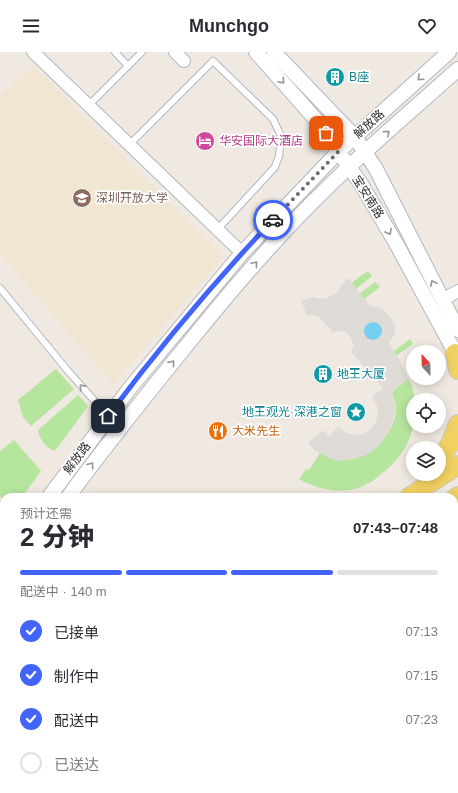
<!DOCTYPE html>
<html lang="zh">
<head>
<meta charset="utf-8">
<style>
  body { margin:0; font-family:Helvetica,"Noto Sans SC",sans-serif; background:#f2f2f3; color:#2b2b33; height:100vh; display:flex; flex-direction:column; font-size:15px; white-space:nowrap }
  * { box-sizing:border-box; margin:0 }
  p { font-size:13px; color:#7c7c81 }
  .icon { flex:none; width:22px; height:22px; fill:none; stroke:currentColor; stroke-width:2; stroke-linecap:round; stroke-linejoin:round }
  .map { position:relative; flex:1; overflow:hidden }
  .side { position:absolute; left:0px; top:441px; width:458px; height:300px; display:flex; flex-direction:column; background:#fff; border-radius:12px 12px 0 0; box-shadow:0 2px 10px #0003 }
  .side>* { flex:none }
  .needle { width:26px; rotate:338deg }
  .fabs { position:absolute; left:406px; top:293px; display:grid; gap:8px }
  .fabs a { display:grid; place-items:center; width:40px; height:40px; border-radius:50%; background:#fff; box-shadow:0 2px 10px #0003; font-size:20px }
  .pin { position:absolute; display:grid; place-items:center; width:34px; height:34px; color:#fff; margin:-17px; border-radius:8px; box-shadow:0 2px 6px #0006 }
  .courier { position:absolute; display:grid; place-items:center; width:40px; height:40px; margin:-20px; border:3px solid #4264fb; border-radius:50%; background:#fff; color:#222; box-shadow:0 1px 5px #0007 }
  .head em { font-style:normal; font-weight:800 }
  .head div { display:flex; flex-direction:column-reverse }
  .head { display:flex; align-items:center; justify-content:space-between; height:68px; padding:0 20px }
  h1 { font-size:26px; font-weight:800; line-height:30px }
  .bar { display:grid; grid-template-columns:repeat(4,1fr); gap:6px 4px; align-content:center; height:48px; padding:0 20px }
  .bar i { height:5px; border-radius:3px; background:#e1e1e2 }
  .bar .active { background:#4264fb }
  .bar p { grid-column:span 4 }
  ol { padding:0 20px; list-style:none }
  li { display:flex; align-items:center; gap:12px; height:44px }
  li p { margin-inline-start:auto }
  li .icon { padding:4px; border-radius:50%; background:#4264fb; color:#fff; stroke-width:4 }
  li:last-child { color:#7c7c81 }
  li i { width:22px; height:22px; border:2px solid #e1e1e2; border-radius:50% }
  header { display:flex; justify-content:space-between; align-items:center; height:52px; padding:0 20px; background:#fff; font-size:18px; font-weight:800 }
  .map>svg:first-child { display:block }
</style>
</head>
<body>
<header><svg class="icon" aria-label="menu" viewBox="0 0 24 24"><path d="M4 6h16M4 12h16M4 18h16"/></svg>Munchgo<svg class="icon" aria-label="heart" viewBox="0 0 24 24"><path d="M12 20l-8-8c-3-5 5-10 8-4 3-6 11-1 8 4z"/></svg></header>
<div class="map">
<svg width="458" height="741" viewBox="0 0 458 741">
  <rect width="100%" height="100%" fill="#efe9e1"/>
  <polygon fill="#f0e6d1" points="33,14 223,204 113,332 0,201 0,44"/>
  <g fill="#b6e59e">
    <polygon points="368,219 372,224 356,237 351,231"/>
    <polygon points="375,230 380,235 364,247 359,242"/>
    <polygon points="410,287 413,292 397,303 394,299"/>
    <polygon points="56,317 74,337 31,374 23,365 18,348"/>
    <path d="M408,327l4,7 3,14h-2c0,10 1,21 -1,31 -5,18 -17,33 -32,44 -4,3 -8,7 -13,9 -20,12 -49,6 -68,-5l7,-10 3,1 11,-17c25,13 49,6 65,-16 6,-7 10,-17 11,-26 0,-6 -2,-13 -4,-19z"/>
    <path d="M78,343l10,11 -33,45c-9,-2 -16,-13 -17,-21z"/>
    <polygon points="14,388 41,419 22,445 4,445 4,448 0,444 0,399"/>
  </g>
  <polygon fill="#dfdcd8" points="346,226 350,228 370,254 377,255 385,259 391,266 395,274 395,282 389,291 397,303 408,327 392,340 396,358 389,380 382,390 374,398 366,403 356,406 338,409 329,406 315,399 308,391 323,378 329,384 338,375 347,381 355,383 363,382 370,378 376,370 378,362 377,353 372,345 383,336 351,300 354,293 349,283 346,280 342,279 333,280 318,264 307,263 301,249 313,245 320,247 327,246 335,242 343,232"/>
  <circle fill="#75cff0" cx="373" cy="279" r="9"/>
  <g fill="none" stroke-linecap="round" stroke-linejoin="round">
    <g stroke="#b4b7c1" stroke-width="8">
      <g id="service">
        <polyline points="115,0 128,14"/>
        <polyline points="88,54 142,0"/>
        <polyline points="129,93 213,9 273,67 281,84 279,104 275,115 217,178"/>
        <polyline points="0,236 68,319 108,364"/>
        <polyline points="0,454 4,459"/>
        <polyline points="0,470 4,475"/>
      </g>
    </g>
    <g stroke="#b4b7c1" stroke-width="14">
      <g id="minor">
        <polyline points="33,0 242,201"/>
        <polyline points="175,0 184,9"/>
        <polyline points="442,248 458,239"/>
      </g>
    </g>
    <g stroke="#b4b7c1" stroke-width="16">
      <g id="tertiary">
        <polyline points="256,0 318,70 361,132 397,193 458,306"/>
        <polyline points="274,0 355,85 376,117 458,278"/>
        <polyline points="49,445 130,336 242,201 339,99 449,0"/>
        <path d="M68,445c35,-48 72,-94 110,-141 47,-58 94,-115 148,-167 42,-42 88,-80 132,-120"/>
        <polyline points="0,518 4,512"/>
        <polyline points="0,544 4,538"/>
        <polyline points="454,711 458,708"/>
        <polyline points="410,741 416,737"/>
      </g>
    </g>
    <g stroke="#c9c9c9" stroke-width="20">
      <g id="primary">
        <polyline points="455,301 458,318"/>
        <polyline points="439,409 450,392 458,372"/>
        <polyline points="409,445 458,413"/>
        <polyline points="454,447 458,444"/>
        <polyline points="454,460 458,459"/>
        <polyline points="0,706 4,703"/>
        <polyline points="50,741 56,737"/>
      </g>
    </g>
    <use href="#service" stroke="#fff" stroke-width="6"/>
    <use href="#minor" stroke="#fff" stroke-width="12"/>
    <use href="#tertiary" stroke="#fff" stroke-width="14"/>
    <use href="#primary" stroke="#f2d163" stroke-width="18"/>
  </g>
  <defs><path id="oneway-chevron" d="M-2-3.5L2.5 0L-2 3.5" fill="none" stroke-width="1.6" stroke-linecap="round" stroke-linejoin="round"/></defs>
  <g stroke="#969696">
    <use href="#oneway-chevron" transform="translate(420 26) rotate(138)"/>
    <use href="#oneway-chevron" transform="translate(282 29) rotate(49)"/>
    <use href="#oneway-chevron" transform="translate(387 81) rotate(-42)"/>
    <use href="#oneway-chevron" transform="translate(389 180) rotate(61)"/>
    <use href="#oneway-chevron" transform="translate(255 212) rotate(-49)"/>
    <use href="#oneway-chevron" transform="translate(433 231) rotate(-117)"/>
    <use href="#oneway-chevron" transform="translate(172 311) rotate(-51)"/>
    <use href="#oneway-chevron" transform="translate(82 335) rotate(-132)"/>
    <use href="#oneway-chevron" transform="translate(91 413) rotate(-54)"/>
  </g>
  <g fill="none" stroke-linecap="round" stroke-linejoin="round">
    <polyline stroke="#726f6d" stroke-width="4" stroke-dasharray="0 7.2" points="273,168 339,99 326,81"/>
    <path stroke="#4264fb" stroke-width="5" d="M108,364c51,-68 106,-134 165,-196"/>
  </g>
  <defs>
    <g id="building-disc" transform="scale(1)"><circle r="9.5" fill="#0f9aa8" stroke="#fff"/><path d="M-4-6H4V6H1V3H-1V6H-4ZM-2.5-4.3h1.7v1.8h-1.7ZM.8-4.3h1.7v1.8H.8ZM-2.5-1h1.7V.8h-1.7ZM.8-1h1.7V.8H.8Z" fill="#fff"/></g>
    <g id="hotel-disc" transform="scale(1)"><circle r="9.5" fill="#d1479c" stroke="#fff"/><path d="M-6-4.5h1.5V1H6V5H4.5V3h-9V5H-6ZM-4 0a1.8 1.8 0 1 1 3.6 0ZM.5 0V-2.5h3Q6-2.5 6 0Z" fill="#fff"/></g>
    <g id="university-disc" transform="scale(1)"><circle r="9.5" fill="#8d6e63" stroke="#fff"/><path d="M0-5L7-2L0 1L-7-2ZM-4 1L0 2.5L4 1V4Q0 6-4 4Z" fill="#fff"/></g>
    <g id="sight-disc" transform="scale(1)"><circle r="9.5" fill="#0f9aa8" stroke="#fff"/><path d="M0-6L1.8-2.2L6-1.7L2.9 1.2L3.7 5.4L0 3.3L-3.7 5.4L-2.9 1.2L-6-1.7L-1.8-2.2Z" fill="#fff"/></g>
    <g id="restaurant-disc" transform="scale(1)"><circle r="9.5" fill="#e8710a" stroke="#fff"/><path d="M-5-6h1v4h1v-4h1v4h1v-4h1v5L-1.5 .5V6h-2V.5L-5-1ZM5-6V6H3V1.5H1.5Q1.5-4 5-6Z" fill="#fff"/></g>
  </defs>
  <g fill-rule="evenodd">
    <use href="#building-disc" x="335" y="25"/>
    <use href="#hotel-disc" x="205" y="89"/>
    <use href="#university-disc" x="82" y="146"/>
    <use href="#building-disc" x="323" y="322"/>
    <use href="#sight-disc" x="356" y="360"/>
    <use href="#restaurant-disc" x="218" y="379"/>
  </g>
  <g text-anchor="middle" stroke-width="3.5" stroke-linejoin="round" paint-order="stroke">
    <g font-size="12" fill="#0d838f" stroke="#fff" text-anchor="start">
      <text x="349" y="29">B座</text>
      <text x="337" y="326">地王大厦</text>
      <text x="342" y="364" text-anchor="end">地王观光·深港之窗</text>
    </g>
    <g font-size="12" fill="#2e2e2e" stroke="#fff">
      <text transform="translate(369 72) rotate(-42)" y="4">解放路</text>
      <text transform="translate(368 145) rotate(58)" y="4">宝安南路</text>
      <text transform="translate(77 406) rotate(-53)" y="4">解放路</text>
    </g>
    <g font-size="12" fill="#b23c85" stroke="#fff" text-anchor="start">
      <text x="219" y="93">华安国际大酒店</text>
    </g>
    <g font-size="12" fill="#785e54" stroke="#fff" text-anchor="start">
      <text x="96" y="150">深圳开放大学</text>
    </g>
    <g font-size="12" fill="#c56008" stroke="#fff" text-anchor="start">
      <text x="232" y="383">大米先生</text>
    </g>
  </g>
</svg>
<div class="fabs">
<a><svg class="needle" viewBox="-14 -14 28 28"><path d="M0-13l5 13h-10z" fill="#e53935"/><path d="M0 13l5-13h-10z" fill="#7c7c81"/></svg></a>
<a><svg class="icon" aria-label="locate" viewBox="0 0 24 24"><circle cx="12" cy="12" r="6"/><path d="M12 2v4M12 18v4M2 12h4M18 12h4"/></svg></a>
<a><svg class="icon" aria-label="layers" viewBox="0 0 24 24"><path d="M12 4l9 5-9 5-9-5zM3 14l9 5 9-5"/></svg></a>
</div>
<div class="pin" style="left:326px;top:81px;background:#ea580c"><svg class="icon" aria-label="bag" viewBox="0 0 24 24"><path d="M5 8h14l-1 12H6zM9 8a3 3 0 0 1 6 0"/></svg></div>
<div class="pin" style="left:108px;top:364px;background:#1f2937"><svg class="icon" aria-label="home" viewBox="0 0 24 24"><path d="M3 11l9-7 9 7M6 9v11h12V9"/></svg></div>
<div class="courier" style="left:273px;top:168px"><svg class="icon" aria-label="car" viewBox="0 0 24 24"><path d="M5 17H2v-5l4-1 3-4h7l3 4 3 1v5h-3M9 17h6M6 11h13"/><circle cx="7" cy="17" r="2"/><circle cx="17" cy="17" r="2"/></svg></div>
<section class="side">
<div class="head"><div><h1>2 分钟</h1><p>预计还需</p></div><em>07:43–07:48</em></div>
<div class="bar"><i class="active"></i><i class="active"></i><i class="active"></i><i></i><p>配送中 · 140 m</p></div>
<ol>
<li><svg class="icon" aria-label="check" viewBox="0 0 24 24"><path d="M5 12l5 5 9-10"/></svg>已接单<p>07:13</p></li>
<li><svg class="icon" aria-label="check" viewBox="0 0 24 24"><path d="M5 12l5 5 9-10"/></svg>制作中<p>07:15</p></li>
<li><svg class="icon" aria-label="check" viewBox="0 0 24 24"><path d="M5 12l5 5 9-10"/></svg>配送中<p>07:23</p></li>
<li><i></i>已送达</li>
</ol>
</section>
</div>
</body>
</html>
